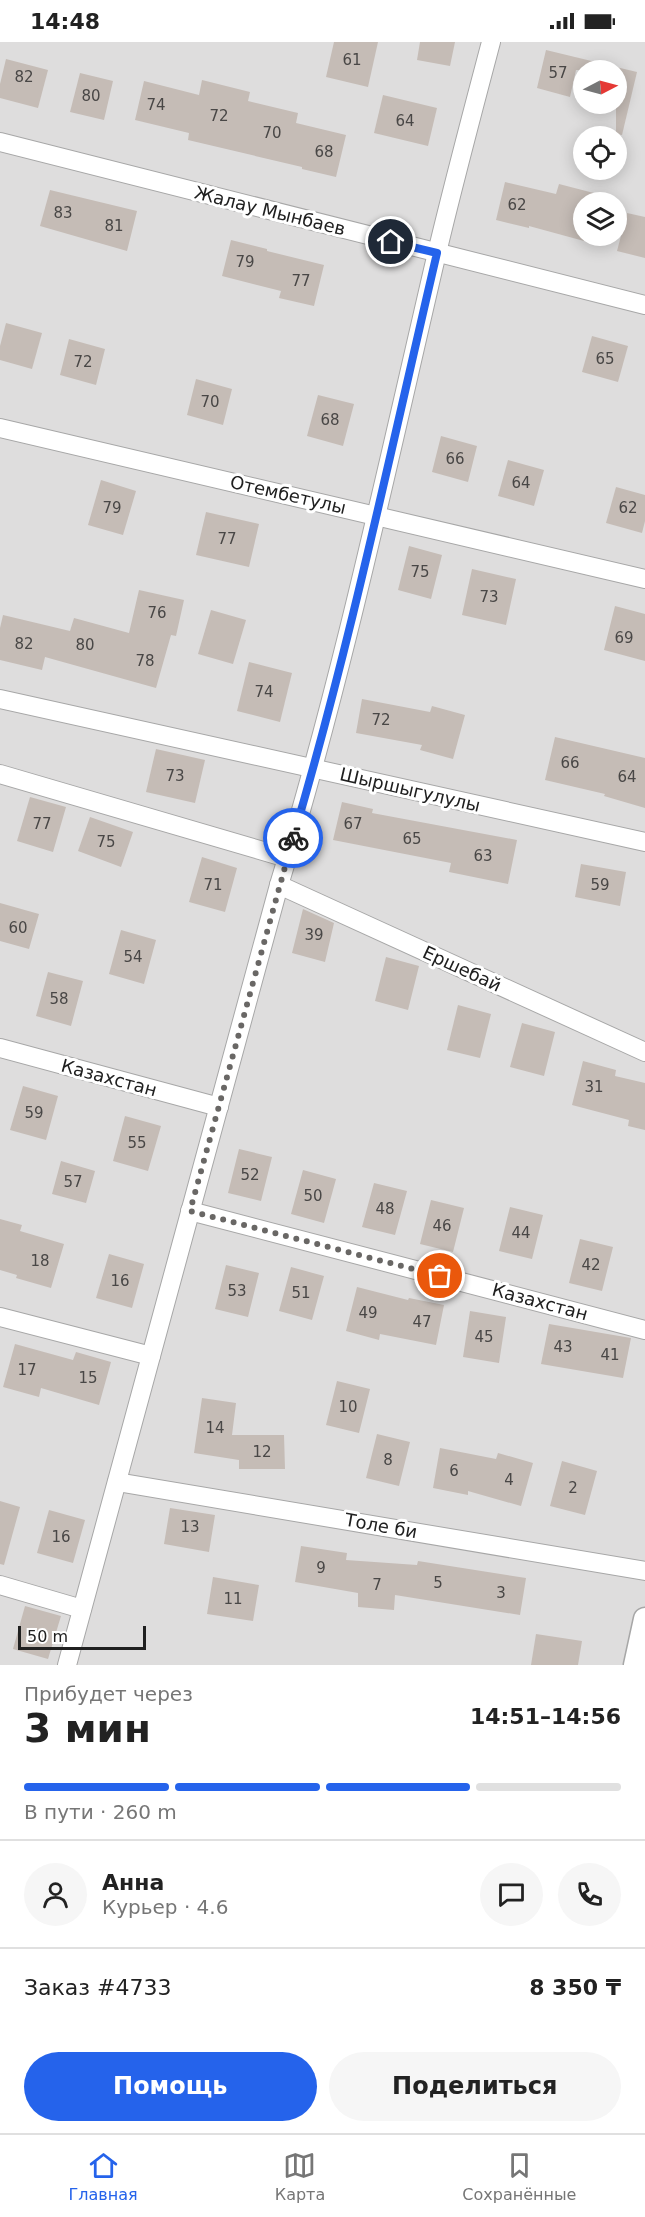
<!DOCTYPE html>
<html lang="ru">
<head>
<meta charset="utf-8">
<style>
  body { margin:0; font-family:"DejaVu Sans",sans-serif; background:#f6f6f6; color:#222; height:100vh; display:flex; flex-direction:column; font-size:22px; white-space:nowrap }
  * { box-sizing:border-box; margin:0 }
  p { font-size:20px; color:#767676 }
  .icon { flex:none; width:33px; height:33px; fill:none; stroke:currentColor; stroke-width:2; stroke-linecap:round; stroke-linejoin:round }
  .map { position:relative; height:1623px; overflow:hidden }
  .side { display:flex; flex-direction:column; background:#fff; flex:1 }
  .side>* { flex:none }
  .needle { width:39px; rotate:84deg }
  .buttons { position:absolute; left:573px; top:18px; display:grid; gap:12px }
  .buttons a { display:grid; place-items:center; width:54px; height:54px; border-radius:50%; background:#fff; box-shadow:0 3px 15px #0003; font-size:30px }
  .scale { position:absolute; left:18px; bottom:15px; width:128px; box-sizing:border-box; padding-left:6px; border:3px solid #202020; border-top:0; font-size:16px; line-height:21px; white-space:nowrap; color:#202020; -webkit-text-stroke:4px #fff; paint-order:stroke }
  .pin { position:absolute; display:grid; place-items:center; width:51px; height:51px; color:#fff; margin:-26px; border:3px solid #fff; border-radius:50%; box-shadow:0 2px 6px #0007 }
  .courier { position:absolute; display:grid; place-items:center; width:60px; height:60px; margin:-30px; border:4px solid #2563eb; border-radius:50%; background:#fff; color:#222; box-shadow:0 2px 8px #0007 }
  .headline em { font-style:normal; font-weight:700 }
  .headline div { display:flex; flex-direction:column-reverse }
  .headline { display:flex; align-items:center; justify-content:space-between; height:102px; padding:0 24px }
  h1 { font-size:39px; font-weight:700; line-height:45px }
  .bar { display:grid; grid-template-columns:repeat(4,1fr); gap:9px 6px; align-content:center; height:72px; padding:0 24px }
  .bar i { height:8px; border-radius:4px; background:#e0e0e0 }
  .bar .on { background:#2563eb }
  .bar p { grid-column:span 4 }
  .line { display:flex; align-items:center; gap:15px; padding:0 24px; border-top:2px solid #e0e0e0 }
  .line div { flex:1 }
  .round { display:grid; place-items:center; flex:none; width:63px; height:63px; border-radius:32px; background:#f6f6f6 }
  .primary-button { display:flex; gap:12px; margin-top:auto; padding:12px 24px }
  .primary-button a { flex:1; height:69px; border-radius:36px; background:#2563eb; color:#fff; font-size:24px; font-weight:700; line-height:69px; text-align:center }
  .primary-button a+a { background:#f6f6f6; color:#222 }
  .status { display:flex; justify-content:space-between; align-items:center; height:42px; padding:0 30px; background:#fff; direction:ltr }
  .status svg { height:16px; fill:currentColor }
  .dock { display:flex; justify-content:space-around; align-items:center; height:84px; border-top:2px solid #e0e0e0; background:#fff; font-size:16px; color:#767676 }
  .dock a { display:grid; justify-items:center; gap:3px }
  .dock .on { color:#2563eb }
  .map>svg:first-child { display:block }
</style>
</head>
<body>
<div class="status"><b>14:48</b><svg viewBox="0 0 49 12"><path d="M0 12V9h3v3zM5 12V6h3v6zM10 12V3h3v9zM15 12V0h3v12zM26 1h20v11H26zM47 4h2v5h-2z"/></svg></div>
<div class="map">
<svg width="645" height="1623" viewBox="0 0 645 1623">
  <rect width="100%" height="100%" fill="#f0ece6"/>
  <path fill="#dedddd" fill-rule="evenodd" d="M0,0h645v1623h-645zM584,28h32v34h-32zM584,94h32v34h-32zM584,160h32v34h-32z"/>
  <g fill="#c5bcb6">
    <polygon points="334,0 378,0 368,45 326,35"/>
    <polygon points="420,0 455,0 450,24 417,18"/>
    <polygon points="546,8 608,23 607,28 576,28 570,55 537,46"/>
    <polygon points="6,17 48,28 38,66 0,56 0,42"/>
    <polygon points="616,25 637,30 622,93 616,92"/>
    <polygon points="80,31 113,39 104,78 70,70"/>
    <polygon points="202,38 250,50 248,59 298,71 296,81 346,93 336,135 302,127 302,125 188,98 189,91 135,78 144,39 199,53"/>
    <polygon points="383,53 437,66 428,104 374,91"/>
    <polygon points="505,140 556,152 559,142 613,156 612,160 584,160 584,199 529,184 529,186 496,178"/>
    <polygon points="50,148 137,169 127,209 40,184"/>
    <polygon points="627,171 645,175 645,216 617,209"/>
    <polygon points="231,198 267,207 267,209 324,223 314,264 279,256 281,249 222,234"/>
    <polygon points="6,281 42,291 32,327 0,318 0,304"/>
    <polygon points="592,294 628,304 618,340 582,330"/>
    <polygon points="69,297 105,307 96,343 60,333"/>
    <polygon points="196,337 232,347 223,383 187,373"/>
    <polygon points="318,353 354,362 343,404 307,394"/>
    <polygon points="441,394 477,404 468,440 432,430"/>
    <polygon points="508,418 544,428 534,464 498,454"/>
    <polygon points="101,438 136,449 123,493 88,483"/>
    <polygon points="616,445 645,453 645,479 642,491 606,481"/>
    <polygon points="206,470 259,482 249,525 196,513"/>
    <polygon points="409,504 442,513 431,557 398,548"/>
    <polygon points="472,527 516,537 506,583 462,573"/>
    <polygon points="139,548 184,558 176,594 171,593 156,646 45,615 42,628 0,618 0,586 3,573 70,589 74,576 129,591"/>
    <polygon points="615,564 645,572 645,619 604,608"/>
    <polygon points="211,568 246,578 233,622 198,612"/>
    <polygon points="249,620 292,631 280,680 237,669"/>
    <polygon points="362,657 430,670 432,664 465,673 453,717 420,708 422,703 356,691"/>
    <polygon points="555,695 645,716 645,766 604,754 605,752 545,738"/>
    <polygon points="156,707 205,718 195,761 146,750"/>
    <polygon points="30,755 66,765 53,810 17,799"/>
    <polygon points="342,760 373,767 372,771 517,798 508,842 449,830 451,821 333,798"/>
    <polygon points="90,775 133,790 121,825 78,809"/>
    <polygon points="202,815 237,826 225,870 189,860"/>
    <polygon points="581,822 626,830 620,864 575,855"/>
    <polygon points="0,861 39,872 29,907 0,899"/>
    <polygon points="303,867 334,881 325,920 292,911"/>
    <polygon points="121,888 156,898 144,942 109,932"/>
    <polygon points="386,915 419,924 408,968 375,959"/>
    <polygon points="48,930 83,939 71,984 36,974"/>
    <polygon points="458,963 491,972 480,1016 447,1008"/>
    <polygon points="522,981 555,990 544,1034 510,1025"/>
    <polygon points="583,1019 616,1028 615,1034 645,1041 645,1088 628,1084 629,1078 572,1063"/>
    <polygon points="23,1044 58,1054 46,1098 10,1088"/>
    <polygon points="125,1074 161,1084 148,1129 113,1119"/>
    <polygon points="239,1107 272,1115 261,1159 228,1151"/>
    <polygon points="61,1119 95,1129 86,1161 52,1152"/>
    <polygon points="303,1128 336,1137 324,1181 291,1172"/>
    <polygon points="374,1141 407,1149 395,1193 362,1185"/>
    <polygon points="431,1158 464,1166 453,1210 420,1202"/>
    <polygon points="510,1165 543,1173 532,1217 499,1209"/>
    <polygon points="0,1177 22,1183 20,1189 64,1202 51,1246 16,1236 17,1233 0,1228"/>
    <polygon points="580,1197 613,1205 602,1249 569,1241"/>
    <polygon points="109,1212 144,1222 132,1266 96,1256"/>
    <polygon points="226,1223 259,1231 248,1275 215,1267"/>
    <polygon points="291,1225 324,1234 312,1278 279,1269"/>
    <polygon points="357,1245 408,1258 409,1256 444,1263 436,1303 380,1292 379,1298 346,1289"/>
    <polygon points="470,1269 506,1275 499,1321 463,1315"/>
    <polygon points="549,1282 631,1296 623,1336 541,1322"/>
    <polygon points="15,1302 73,1318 76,1310 111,1320 99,1363 41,1346 39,1355 3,1345"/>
    <polygon points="337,1339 370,1347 359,1391 326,1383"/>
    <polygon points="202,1356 236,1361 232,1393 284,1393 285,1427 239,1427 239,1418 194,1411"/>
    <polygon points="377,1392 410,1400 399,1444 366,1436"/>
    <polygon points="440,1406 496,1417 498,1411 533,1421 521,1464 468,1449 468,1453 433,1446"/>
    <polygon points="562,1419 597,1429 585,1473 550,1464"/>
    <polygon points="0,1459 20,1465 4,1523 0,1522"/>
    <polygon points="170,1466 215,1473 209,1510 164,1502"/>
    <polygon points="49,1468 85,1478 73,1521 37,1511"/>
    <polygon points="301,1504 347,1511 346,1518 417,1523 418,1519 526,1536 520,1573 395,1553 394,1568 358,1565 358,1551 295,1540"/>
    <polygon points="213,1535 259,1543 253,1579 207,1572"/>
    <polygon points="25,1564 61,1574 48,1617 13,1607"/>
    <polygon points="536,1592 582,1599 578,1623 531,1623"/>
  </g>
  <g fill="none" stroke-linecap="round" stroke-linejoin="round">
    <g stroke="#a7a7a7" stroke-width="20">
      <g id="minor">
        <polyline points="0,100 645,263"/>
        <polyline points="0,386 645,537"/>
        <polyline points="0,657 645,800"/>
        <polyline points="0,732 287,816"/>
        <polyline points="279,843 645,1010"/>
        <polyline points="0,1006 219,1065"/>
        <polyline points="190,1169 645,1288"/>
        <polyline points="0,1275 151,1314"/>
        <polyline points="117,1440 645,1529"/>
        <polyline points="0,1543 82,1567"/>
        <path d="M67,1623l212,-780c63,-206 108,-418 157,-628 17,-72 36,-143 55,-215"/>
      </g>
    </g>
    <g stroke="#a7a7a7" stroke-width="25">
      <polyline id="tertiary" points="635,1623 645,1577"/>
    </g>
    <use href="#minor" stroke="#fff" stroke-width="18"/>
    <use href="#tertiary" stroke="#fff" stroke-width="22"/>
  </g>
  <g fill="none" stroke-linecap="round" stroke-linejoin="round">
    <polyline stroke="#696765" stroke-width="6" stroke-dasharray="0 10.8" points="293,796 190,1169 440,1234"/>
    <path stroke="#2563eb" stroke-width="8" d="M293,796c57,-192 98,-389 144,-585l-46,-11"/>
  </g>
  <g text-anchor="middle" stroke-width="6" stroke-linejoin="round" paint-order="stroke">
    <g font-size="15" fill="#494746">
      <text x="352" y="23">61</text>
      <text x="558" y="36">57</text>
      <text x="24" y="40">82</text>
      <text x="91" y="59">80</text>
      <text x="156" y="68">74</text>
      <text x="219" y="79">72</text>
      <text x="405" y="84">64</text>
      <text x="272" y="96">70</text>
      <text x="324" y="115">68</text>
      <text x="517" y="168">62</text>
      <text x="63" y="176">83</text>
      <text x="114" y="189">81</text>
      <text x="245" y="225">79</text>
      <text x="301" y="244">77</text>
      <text x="605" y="322">65</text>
      <text x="83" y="325">72</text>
      <text x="210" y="365">70</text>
      <text x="330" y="383">68</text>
      <text x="455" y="422">66</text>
      <text x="521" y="446">64</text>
      <text x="112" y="471">79</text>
      <text x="628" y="471">62</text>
      <text x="227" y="502">77</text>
      <text x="420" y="535">75</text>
      <text x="489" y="560">73</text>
      <text x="157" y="576">76</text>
      <text x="624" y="601">69</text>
      <text x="24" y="607">82</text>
      <text x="85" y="608">80</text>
      <text x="145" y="624">78</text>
      <text x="264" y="655">74</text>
      <text x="381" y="683">72</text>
      <text x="570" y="726">66</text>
      <text x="175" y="739">73</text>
      <text x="627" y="740">64</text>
      <text x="42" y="787">77</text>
      <text x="353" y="787">67</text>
      <text x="412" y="802">65</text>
      <text x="106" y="805">75</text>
      <text x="483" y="819">63</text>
      <text x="213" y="848">71</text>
      <text x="600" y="848">59</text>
      <text x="18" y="891">60</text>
      <text x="314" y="898">39</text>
      <text x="133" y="920">54</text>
      <text x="59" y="962">58</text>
      <text x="594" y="1050">31</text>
      <text x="34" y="1076">59</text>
      <text x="137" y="1106">55</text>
      <text x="250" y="1138">52</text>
      <text x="73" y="1145">57</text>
      <text x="313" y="1159">50</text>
      <text x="385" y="1172">48</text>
      <text x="442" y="1189">46</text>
      <text x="521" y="1196">44</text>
      <text x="40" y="1224">18</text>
      <text x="591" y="1228">42</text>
      <text x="120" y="1244">16</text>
      <text x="237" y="1254">53</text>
      <text x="301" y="1256">51</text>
      <text x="368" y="1276">49</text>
      <text x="422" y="1285">47</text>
      <text x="484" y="1300">45</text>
      <text x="563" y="1310">43</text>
      <text x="610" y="1318">41</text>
      <text x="27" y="1333">17</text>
      <text x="88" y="1341">15</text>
      <text x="348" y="1370">10</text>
      <text x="215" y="1391">14</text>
      <text x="262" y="1415">12</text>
      <text x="388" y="1423">8</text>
      <text x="454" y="1434">6</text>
      <text x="509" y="1443">4</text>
      <text x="573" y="1451">2</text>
      <text x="190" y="1490">13</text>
      <text x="61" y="1500">16</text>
      <text x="321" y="1531">9</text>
      <text x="438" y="1546">5</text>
      <text x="377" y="1548">7</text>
      <text x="501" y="1556">3</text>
      <text x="233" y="1562">11</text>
    </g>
    <g font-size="18" fill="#202020" stroke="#fff">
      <text transform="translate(270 169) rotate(14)" y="6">Жалау Мынбаев</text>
      <text transform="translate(288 453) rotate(13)" y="6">Отембетулы</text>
      <text transform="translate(410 748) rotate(13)" y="6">Шыршыгулулы</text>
      <text transform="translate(462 927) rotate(25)" y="6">Ершебай</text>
      <text transform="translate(109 1036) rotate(15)" y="6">Казахстан</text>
      <text transform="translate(540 1260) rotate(15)" y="6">Казахстан</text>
      <text transform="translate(381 1484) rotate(10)" y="6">Толе би</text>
    </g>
  </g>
</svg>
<div class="buttons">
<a><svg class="needle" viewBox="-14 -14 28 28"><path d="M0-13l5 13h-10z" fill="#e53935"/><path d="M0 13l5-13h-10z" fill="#767676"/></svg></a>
<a><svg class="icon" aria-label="locate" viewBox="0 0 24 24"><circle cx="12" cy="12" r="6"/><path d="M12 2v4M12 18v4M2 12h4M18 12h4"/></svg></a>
<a><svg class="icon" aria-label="layers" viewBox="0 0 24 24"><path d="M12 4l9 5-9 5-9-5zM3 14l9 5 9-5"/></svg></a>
</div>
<div class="scale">50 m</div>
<div class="pin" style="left:440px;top:1234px;background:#ea580c"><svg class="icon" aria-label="bag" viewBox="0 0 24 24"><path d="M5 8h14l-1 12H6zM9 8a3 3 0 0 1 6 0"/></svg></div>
<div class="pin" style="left:391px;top:200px;background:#1f2937"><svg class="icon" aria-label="home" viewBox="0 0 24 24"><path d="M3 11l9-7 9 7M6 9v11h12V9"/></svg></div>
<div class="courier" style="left:293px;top:796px"><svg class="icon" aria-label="bike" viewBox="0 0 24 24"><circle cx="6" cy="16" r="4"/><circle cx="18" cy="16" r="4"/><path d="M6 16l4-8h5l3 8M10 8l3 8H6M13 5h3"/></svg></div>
</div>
<section class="side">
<div class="headline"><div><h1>3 мин</h1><p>Прибудет через</p></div><em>14:51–14:56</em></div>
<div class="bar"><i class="on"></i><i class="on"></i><i class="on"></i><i></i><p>В пути · 260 m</p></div>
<div class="line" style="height:108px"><a class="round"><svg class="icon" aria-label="person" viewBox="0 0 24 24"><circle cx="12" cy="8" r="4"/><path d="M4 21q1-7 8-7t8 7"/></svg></a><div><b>Анна</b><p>Курьер · 4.6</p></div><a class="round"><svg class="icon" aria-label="chat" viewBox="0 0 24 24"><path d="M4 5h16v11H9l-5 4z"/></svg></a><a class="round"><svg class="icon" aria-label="phone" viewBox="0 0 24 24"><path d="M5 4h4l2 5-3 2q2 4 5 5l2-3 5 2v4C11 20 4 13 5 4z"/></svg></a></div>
<div class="line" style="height:78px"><div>Заказ #4733</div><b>8 350 ₸</b></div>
<div class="primary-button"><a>Помощь</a><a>Поделиться</a></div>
</section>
<nav class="dock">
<a class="on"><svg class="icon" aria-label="home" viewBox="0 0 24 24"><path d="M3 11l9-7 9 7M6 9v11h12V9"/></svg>Главная</a>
<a><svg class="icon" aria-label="map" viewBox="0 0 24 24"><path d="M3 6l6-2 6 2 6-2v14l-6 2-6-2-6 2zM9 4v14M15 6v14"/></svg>Карта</a>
<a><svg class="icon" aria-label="saved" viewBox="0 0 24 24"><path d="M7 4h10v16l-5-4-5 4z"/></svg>Сохранённые</a>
</nav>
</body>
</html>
